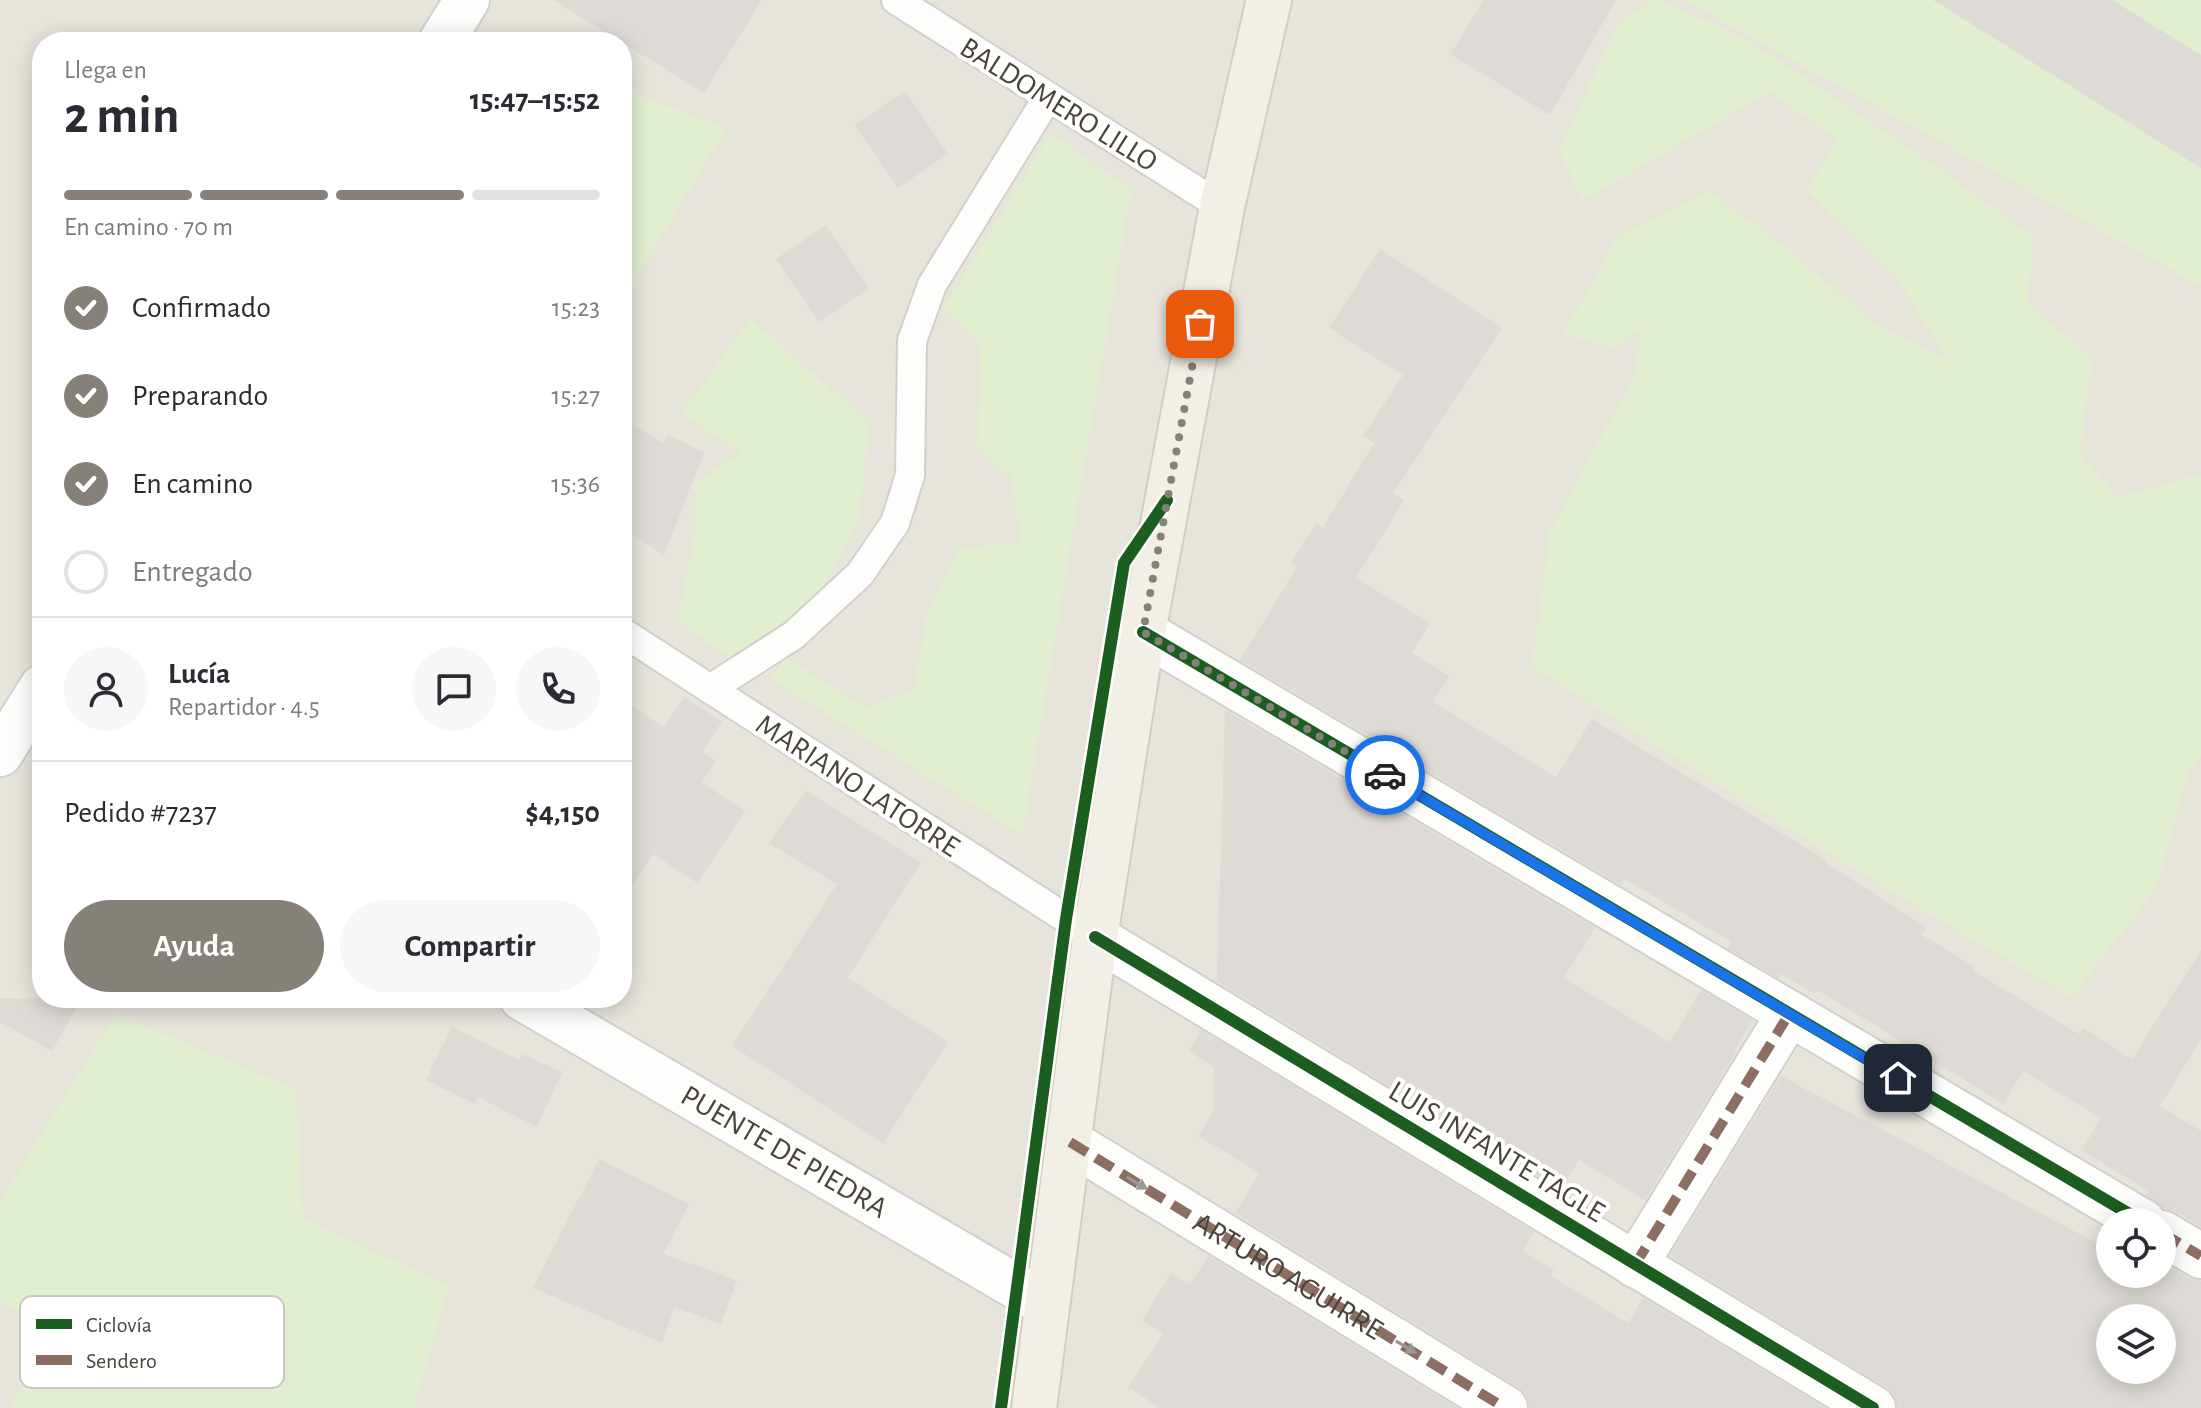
<!DOCTYPE html>
<html lang="es">
<head>
<meta charset="utf-8">
<style>
  body { margin:0; font-family:"Alegreya Sans",sans-serif; background:#f7f7f7; color:#2b2b33; height:100vh; display:flex; flex-direction:column; font-size:30px; white-space:nowrap }
  * { box-sizing:border-box; margin:0 }
  p { font-size:26px; color:#7c7c81 }
  .icon { flex:none; width:44px; height:44px; fill:none; stroke:currentColor; stroke-width:2; stroke-linecap:round; stroke-linejoin:round }
  .map { position:relative; flex:1; overflow:hidden }
  .drawer { position:absolute; left:32px; top:32px; width:600px; height:976px; display:flex; flex-direction:column; background:#fff; border-radius:32px; box-shadow:0 4px 20px #0003 }
  .drawer>* { flex:none }
  .tools { position:absolute; left:2096px; top:1208px; display:grid; gap:16px }
  .tools a { display:grid; place-items:center; width:80px; height:80px; border-radius:50%; background:#fff; box-shadow:0 4px 20px #0003; font-size:40px }
  .pin { position:absolute; display:grid; place-items:center; width:68px; height:68px; color:#fff; margin:-34px; border-radius:16px; box-shadow:0 4px 12px #0006 }
  .courier { position:absolute; display:grid; place-items:center; width:80px; height:80px; margin:-40px; border:6px solid #1a73e8; border-radius:50%; background:#fff; color:#222; box-shadow:0 2px 10px #0007 }
  .headline em { font-style:normal; font-weight:700 }
  .headline div { display:flex; flex-direction:column-reverse }
  .headline { display:flex; align-items:center; justify-content:space-between; height:136px; padding:0 32px }
  h1 { font-size:52px; font-weight:700; line-height:60px }
  .bar { display:grid; grid-template-columns:repeat(4,1fr); gap:12px 8px; align-content:center; height:96px; padding:0 32px }
  .bar i { height:10px; border-radius:6px; background:#e1e1e2 }
  .bar .active { background:#868178 }
  .bar p { grid-column:span 4 }
  .line { display:flex; align-items:center; gap:20px; padding:0 32px; border-top:2px solid #e1e1e2 }
  .line div { flex:1 }
  .round { display:grid; place-items:center; flex:none; width:84px; height:84px; border-radius:42px; background:#f7f7f7 }
  ol { padding:0 32px; list-style:none }
  li { display:flex; align-items:center; gap:24px; height:88px }
  li p { margin-inline-start:auto }
  li .icon { padding:8px; border-radius:50%; background:#868178; color:#fff; stroke-width:4 }
  li:last-child { color:#7c7c81 }
  li i { width:44px; height:44px; border:4px solid #e1e1e2; border-radius:50% }
  .primary-button { display:flex; gap:16px; margin-top:auto; padding:16px 32px }
  .primary-button a { flex:1; height:92px; border-radius:48px; background:#868178; color:#fff; font-size:32px; font-weight:700; line-height:92px; text-align:center }
  .primary-button a+a { background:#f7f7f7; color:#2b2b33 }
  .map>svg:first-child { display:block }
</style>
</head>
<body>
<div class="map">
<svg width="2201" height="1408" viewBox="0 0 2201 1408">
  <rect width="100%" height="100%" fill="#f4f2ee"/>
  <path fill="#e7e4dc" fill-rule="evenodd" d="M0,0h2201v1408h-2201zM42,42h580v956h-580zM2110,1222h52v52h-52zM2110,1318h52v52h-52z"/>
  <g fill="#e1eecf">
    <path d="M1654,0h7l91,42 189,128 92,67 -5,67 64,54 -12,97 38,42 83,-23v281l-13,18 -31,114 -85,110c-184,-104 -362,-217 -540,-331l18,-135 87,-160 3,-40 -29,17 -48,-14 56,-99 90,-44 77,57 93,79 68,32 -51,-83 -89,-85 30,-52 -67,-47 -187,108 -24,-50 60,-127z"/>
    <polygon points="1684,0 2201,0 2201,286"/>
    <polygon points="622,89 727,128 622,301"/>
    <polygon points="1051,133 1131,190 1022,835 772,680 783,656 865,708 914,689 926,616 959,548 1021,543 1011,476 977,448 980,344 943,309"/>
    <polygon points="751,319 869,423 860,518 816,600 739,664 678,622 695,531 695,484 741,452 681,414"/>
    <polygon points="116,1014 296,1089 303,1219 449,1286 414,1408 10,1408 51,1334 0,1301 0,1201"/>
  </g>
  <g fill="#dedbd6" fill-rule="evenodd">
    <polygon points="553,0 762,0 704,93"/>
    <polygon points="1484,0 1616,0 1550,115 1450,54"/>
    <polygon points="1933,0 2112,0 2201,55 2201,168"/>
    <polygon points="905,91 948,154 898,188 855,125"/>
    <polygon points="826,225 869,288 819,322 776,259"/>
    <polygon points="1380,249 1502,328 1393,493 1404,500 1356,578 1430,623 1412,653 1449,676 1433,702 1556,777 1592,719 1828,861 1826,863 1926,927 1922,935 1975,967 1973,971 2079,1034 2083,1028 2132,1059 2201,950 2201,1039 2160,1106 2201,1131 2201,1227 2175,1211 2163,1208 2146,1195 2148,1191 2082,1150 2101,1118 2023,1071 2004,1104 1817,990 1815,994 1781,974 1778,978 1727,948 1731,942 1625,879 1621,885 1240,660 1297,567 1291,563 1316,523 1323,527 1374,443 1363,436 1403,375 1329,328"/>
    <polygon points="622,418 663,443 668,434 704,453 664,555 622,527"/>
    <polygon points="684,697 722,721 702,752 716,761 701,782 745,811 697,883 653,854 622,901 622,699 664,727"/>
    <polygon points="1225,710 1595,928 1564,978 1670,1042 1701,990 1752,1020 1734,1051 1736,1052 1645,1200 1579,1160 1560,1190 1217,981"/>
    <polygon points="806,791 921,862 848,978 948,1042 883,1143 732,1046 837,884 769,843"/>
    <polygon points="0,998 82,998 52,1051 0,1022"/>
    <polygon points="452,1027 519,1060 522,1054 562,1072 537,1127 478,1097 474,1104 426,1080"/>
    <polygon points="1201,1030 1534,1232 1523,1251 1554,1270 1551,1276 1628,1323 1643,1298 1825,1408 1530,1408 1526,1395 1518,1387 1235,1213 1260,1173 1198,1136 1213,1112 1214,1067 1188,1051"/>
    <path d="M1781,1076l329,174v24h52v-12l26,16 13,3v127h-303l-4,-13 -8,-8 -216,-131zM2110,1318h52v52h-52z"/>
    <polygon points="599,1159 689,1204 663,1254 737,1280 721,1324 674,1307 662,1343 533,1288"/>
    <polygon points="1208,1256 1457,1408 1160,1408 1128,1387 1164,1333 1142,1321 1170,1274 1190,1285"/>
  </g>
  <g fill="none" stroke-linecap="round" stroke-linejoin="round">
    <g stroke="#d2d0cb" stroke-width="32">
      <g id="lane">
        <polyline points="896,0 1222,207"/>
        <polyline points="622,632 1095,937"/>
        <polyline points="710,689 794,635 860,574 895,523 910,475 912,341 932,285 1048,97"/>
      </g>
    </g>
    <g stroke="#d2d0cb" stroke-width="48">
      <g id="street">
        <polyline points="441,42 467,0"/>
        <polyline points="1143,632 2143,1222"/>
        <polyline points="0,754 42,687"/>
        <polyline points="1095,937 1873,1408"/>
        <path id="s1" d="M522,998l524,306"/>
        <path id="s2" d="M1070,1142l435,266"/>
        <polyline points="2162,1233 2201,1256"/>
        <polyline points="1635,1265 1789,1014"/>
      </g>
    </g>
    <g stroke="#d6cebb" stroke-width="48">
      <polyline id="primary" points="1034,1408 1095,937 1143,632 1222,207 1269,0"/>
    </g>
    <use href="#lane" stroke="#fdfdfc" stroke-width="28"/>
    <use href="#street" stroke="#fdfdfc" stroke-width="44"/>
    <use href="#primary" stroke="#f2efe6" stroke-width="44"/>
    <g stroke="#8d6e63" stroke-width="10" stroke-dasharray="20 10" stroke-linecap="butt">
      <polyline points="1070,1142 1505,1408"/>
      <polyline points="2162,1233 2201,1256"/>
      <polyline points="1635,1265 1789,1014"/>
    </g>
    <g stroke="#fff" stroke-width="17">
      <g id="cycleway">
        <polyline points="1143,632 2143,1222"/>
        <polyline points="1095,937 1873,1408"/>
        <polyline points="1001,1408 1066,919 1124,563 1167,500"/>
      </g>
    </g>
    <use href="#cycleway" stroke="#1b5e20" stroke-width="12"/>
  </g>
  <defs><path id="oneway-solid" d="M-6-.8H1V-3.2L6.5 0L1 3.2V.8H-6Z" transform="scale(2)"/></defs>
  <g fill="#9b9791">
    <use href="#oneway-solid" transform="translate(1137 1183) rotate(31)"/>
    <use href="#oneway-solid" transform="translate(1406 1347) rotate(31)"/>
  </g>
  <g fill="none" stroke-linecap="round" stroke-linejoin="round">
    <polyline stroke="#868178" stroke-width="8" stroke-dasharray="0 14.4" points="1200,324 1143,632 1385,775"/>
    <polyline stroke="#1a73e8" stroke-width="10" points="1385,775 1898,1078"/>
  </g>
  <g text-anchor="middle" stroke-width="8" stroke-linejoin="round" paint-order="stroke">
    <g font-size="30" fill="#4b4439" stroke="#fff">
      <text transform="translate(1059 104) rotate(32)" y="10">BALDOMERO LILLO</text>
      <text transform="translate(858 785) rotate(33)" y="10">MARIANO LATORRE</text>
      <text dy="10" stroke="none"><textPath href="#s1" startOffset="304">PUENTE DE PIEDRA</textPath></text>
      <text transform="translate(1497 1151) rotate(31)" y="10">LUIS INFANTE TAGLE</text>
      <text dy="10" stroke="none"><textPath href="#s2" startOffset="256">ARTURO AGUIRRE</textPath></text>
    </g>
  </g>
  <rect x="20" y="1296" width="264" height="92" rx="12" fill="#fff" stroke="#c9c7c4" stroke-width="2"/>
  <rect x="36" y="1319" width="36" height="10" fill="#1b5e20"/>
  <rect x="36" y="1355" width="36" height="10" fill="#8d6e63"/>
  <g font-size="22" fill="#4b4439">
    <text x="86" y="1332">Ciclovía</text>
    <text x="86" y="1368">Sendero</text>
  </g>
</svg>
<div class="tools">
<a><svg class="icon" aria-label="locate" viewBox="0 0 24 24"><circle cx="12" cy="12" r="6"/><path d="M12 2v4M12 18v4M2 12h4M18 12h4"/></svg></a>
<a><svg class="icon" aria-label="layers" viewBox="0 0 24 24"><path d="M12 4l9 5-9 5-9-5zM3 14l9 5 9-5"/></svg></a>
</div>
<div class="pin" style="left:1200px;top:324px;background:#ea580c"><svg class="icon" aria-label="bag" viewBox="0 0 24 24"><path d="M5 8h14l-1 12H6zM9 8a3 3 0 0 1 6 0"/></svg></div>
<div class="pin" style="left:1898px;top:1078px;background:#1f2937"><svg class="icon" aria-label="home" viewBox="0 0 24 24"><path d="M3 11l9-7 9 7M6 9v11h12V9"/></svg></div>
<div class="courier" style="left:1385px;top:775px"><svg class="icon" aria-label="car" viewBox="0 0 24 24"><path d="M5 17H2v-5l4-1 3-4h7l3 4 3 1v5h-3M9 17h6M6 11h13"/><circle cx="7" cy="17" r="2"/><circle cx="17" cy="17" r="2"/></svg></div>
<section class="drawer">
<div class="headline"><div><h1>2 min</h1><p>Llega en</p></div><em>15:47–15:52</em></div>
<div class="bar"><i class="active"></i><i class="active"></i><i class="active"></i><i></i><p>En camino · 70 m</p></div>
<ol>
<li><svg class="icon" aria-label="check" viewBox="0 0 24 24"><path d="M5 12l5 5 9-10"/></svg>Confirmado<p>15:23</p></li>
<li><svg class="icon" aria-label="check" viewBox="0 0 24 24"><path d="M5 12l5 5 9-10"/></svg>Preparando<p>15:27</p></li>
<li><svg class="icon" aria-label="check" viewBox="0 0 24 24"><path d="M5 12l5 5 9-10"/></svg>En camino<p>15:36</p></li>
<li><i></i>Entregado</li>
</ol>
<div class="line" style="height:144px"><a class="round"><svg class="icon" aria-label="person" viewBox="0 0 24 24"><circle cx="12" cy="8" r="4"/><path d="M4 21q1-7 8-7t8 7"/></svg></a><div><b>Lucía</b><p>Repartidor · 4.5</p></div><a class="round"><svg class="icon" aria-label="chat" viewBox="0 0 24 24"><path d="M4 5h16v11H9l-5 4z"/></svg></a><a class="round"><svg class="icon" aria-label="phone" viewBox="0 0 24 24"><path d="M5 4h4l2 5-3 2q2 4 5 5l2-3 5 2v4C11 20 4 13 5 4z"/></svg></a></div>
<div class="line" style="height:104px"><div>Pedido #7237</div><b>$4,150</b></div>
<div class="primary-button"><a>Ayuda</a><a>Compartir</a></div>
</section>
</div>
</body>
</html>
